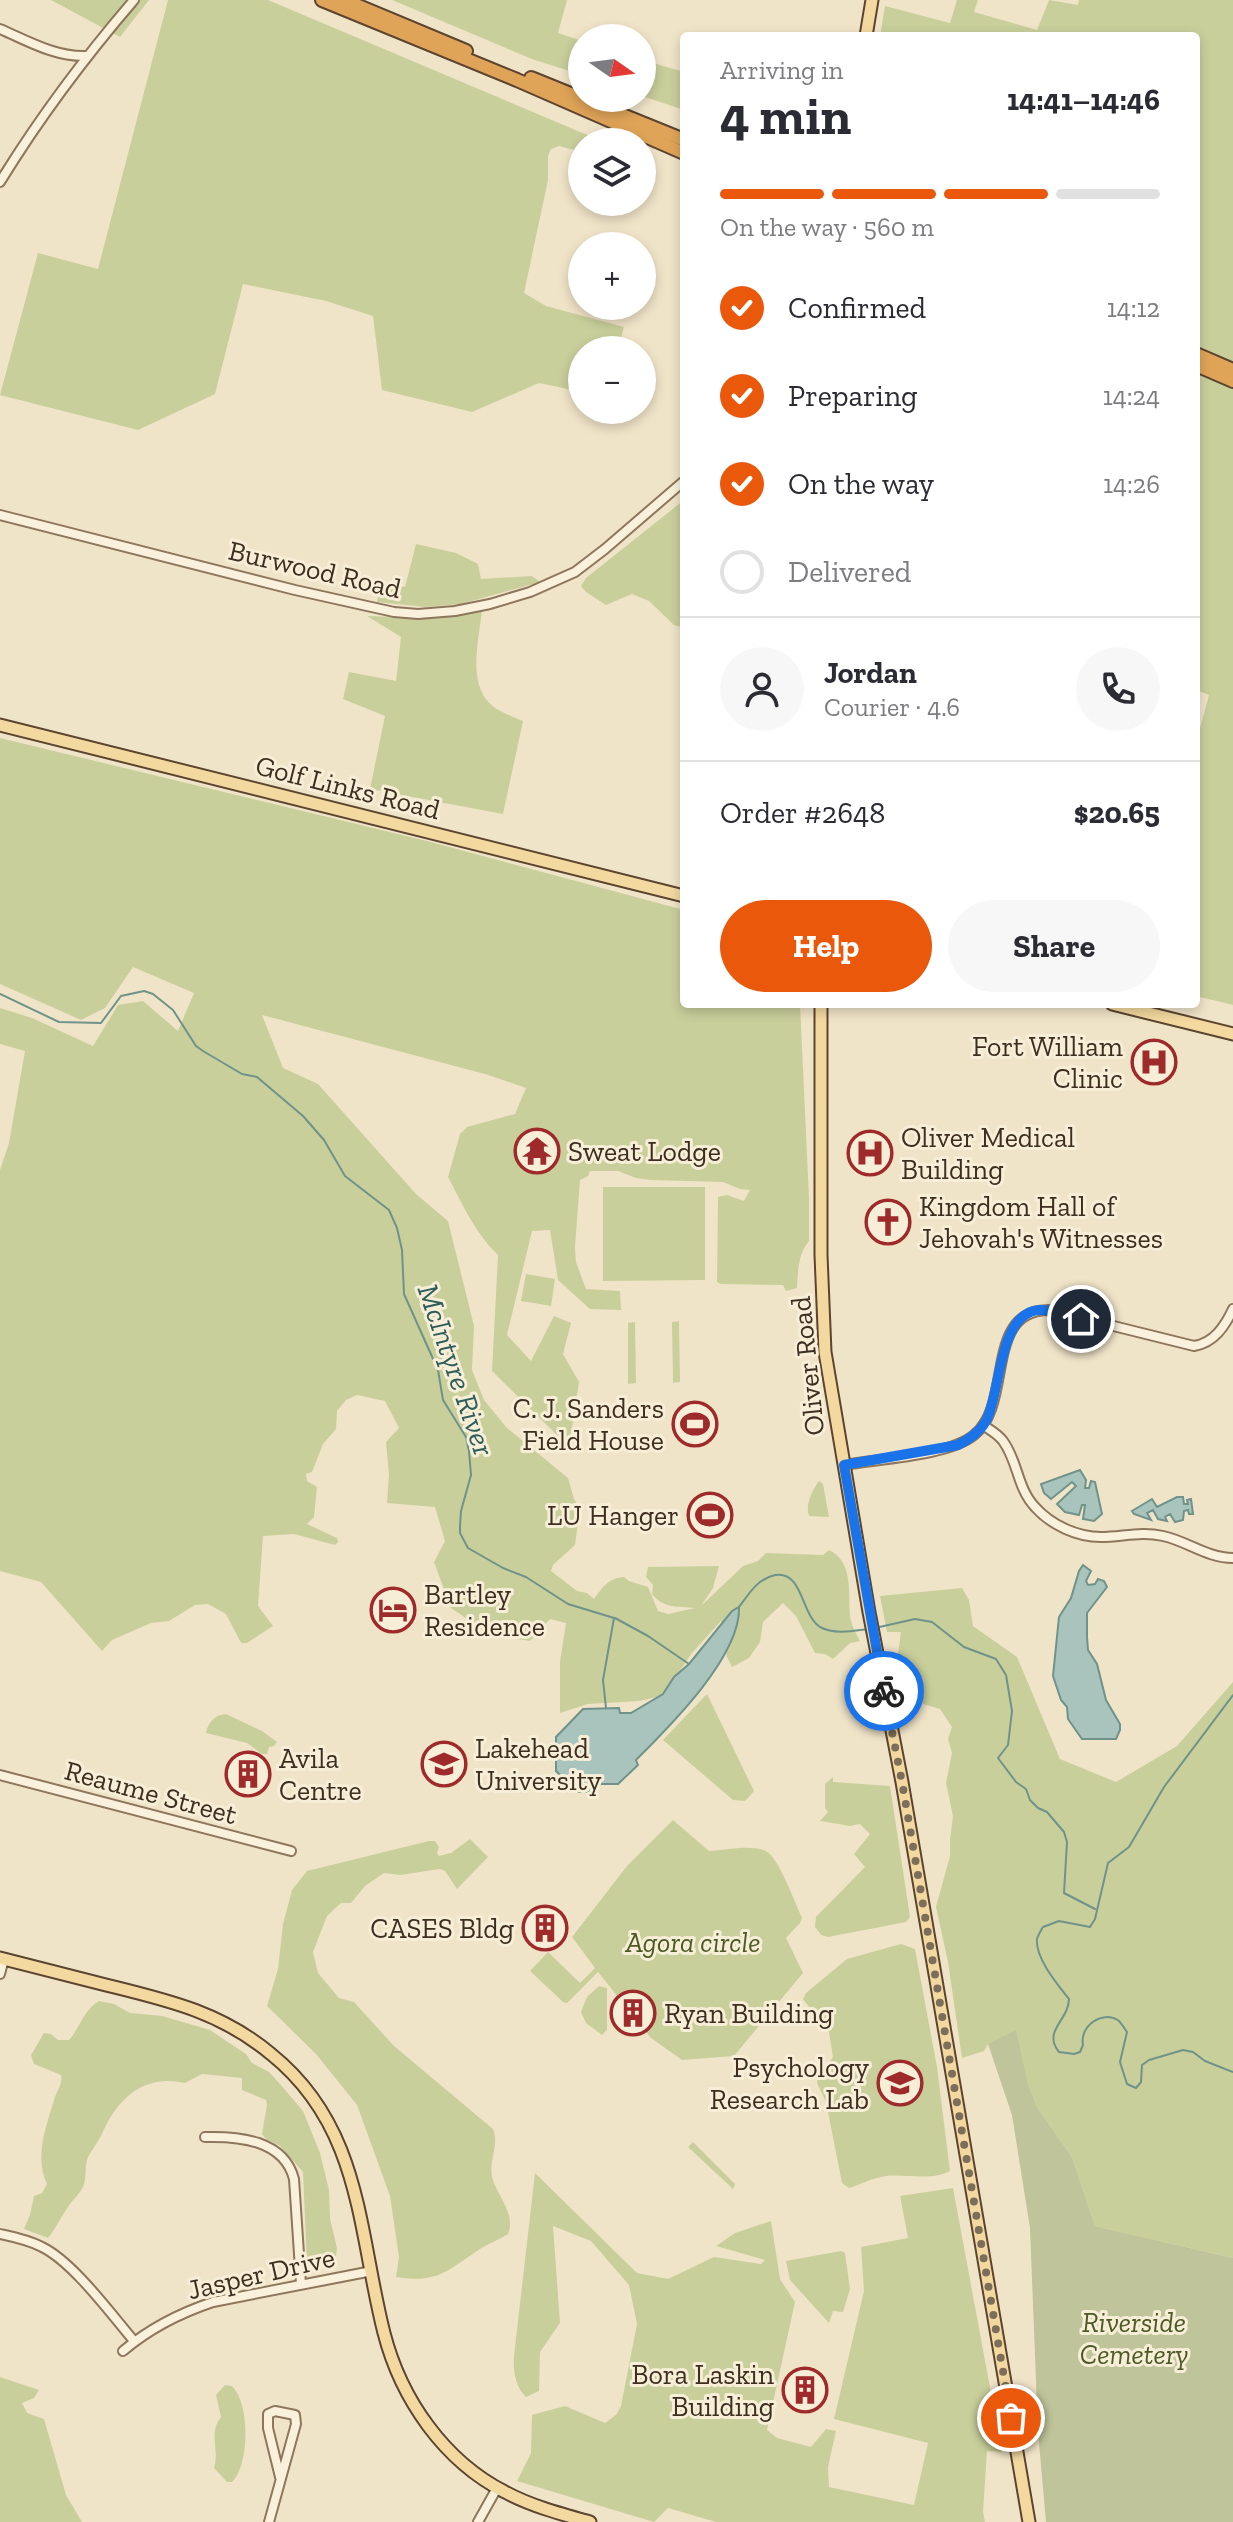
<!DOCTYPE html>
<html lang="en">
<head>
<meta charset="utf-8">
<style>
  body { margin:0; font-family:"Zilla Slab",serif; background:#f7f7f7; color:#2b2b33; height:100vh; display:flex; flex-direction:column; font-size:30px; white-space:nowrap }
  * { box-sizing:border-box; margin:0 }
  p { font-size:26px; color:#7c7c81 }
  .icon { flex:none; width:44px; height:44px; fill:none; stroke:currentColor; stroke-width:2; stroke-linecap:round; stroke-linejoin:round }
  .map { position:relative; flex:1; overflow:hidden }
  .drawer { position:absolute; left:680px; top:32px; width:520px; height:976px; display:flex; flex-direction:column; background:#fff; border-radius:8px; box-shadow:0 4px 12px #0003 }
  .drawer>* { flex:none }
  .needle { width:52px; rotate:104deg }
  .tools { position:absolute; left:568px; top:24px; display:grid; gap:16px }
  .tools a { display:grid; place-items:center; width:88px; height:88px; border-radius:50%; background:#fff; box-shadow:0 4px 12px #0003; font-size:40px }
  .pin { position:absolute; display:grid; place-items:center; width:68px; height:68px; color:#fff; margin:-34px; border:4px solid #fff; border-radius:50%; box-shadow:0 2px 8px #0007 }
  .courier { position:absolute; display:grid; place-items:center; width:80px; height:80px; margin:-40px; border:6px solid #1a73e8; border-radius:50%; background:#fff; color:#222; box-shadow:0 2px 10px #0007 }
  .headline em { font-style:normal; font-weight:700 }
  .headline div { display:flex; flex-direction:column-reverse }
  .headline { display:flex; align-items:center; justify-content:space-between; height:136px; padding:0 40px }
  h1 { font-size:52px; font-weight:700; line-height:60px }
  .bar { display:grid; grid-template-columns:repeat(4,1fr); gap:12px 8px; align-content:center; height:96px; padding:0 40px }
  .bar i { height:10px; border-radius:6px; background:#e1e1e2 }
  .bar .on { background:#ea580c }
  .bar p { grid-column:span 4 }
  .line { display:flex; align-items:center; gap:20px; padding:0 40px; border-top:2px solid #e1e1e2 }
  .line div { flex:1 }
  .round { display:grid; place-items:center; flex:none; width:84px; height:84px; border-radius:42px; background:#f7f7f7 }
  ol { padding:0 40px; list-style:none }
  li { display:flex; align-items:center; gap:24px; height:88px }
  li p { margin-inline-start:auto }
  li .icon { padding:8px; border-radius:50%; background:#ea580c; color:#fff; stroke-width:4 }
  li:last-child { color:#7c7c81 }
  li i { width:44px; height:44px; border:4px solid #e1e1e2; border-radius:50% }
  .cta { display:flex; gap:16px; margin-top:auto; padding:16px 40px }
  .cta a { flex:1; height:92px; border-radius:48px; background:#ea580c; color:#fff; font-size:32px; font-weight:700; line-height:92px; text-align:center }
  .cta a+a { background:#f7f7f7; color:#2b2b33 }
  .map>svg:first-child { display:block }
</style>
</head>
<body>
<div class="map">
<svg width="1233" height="2522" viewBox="0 0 1233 2522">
  <rect width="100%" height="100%" fill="#f0e4c8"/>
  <g fill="#c9cf9b">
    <polygon points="51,0 149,0 120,37"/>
    <polygon points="168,0 268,0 604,142 582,142 582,152 559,146 551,149 548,156 548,180 524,293 546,306 624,327 618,350 582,350 582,392 539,383 472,412 382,390 373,316 326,301 243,284 215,394 138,430 0,395 38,253 98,269"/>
    <polygon points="392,0 567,0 558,33 582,41 582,75 532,59"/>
    <polygon points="957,0 978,0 974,12 1037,30 1049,0 1078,5 1079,0 1233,0 1233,1005 1196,996 1196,743 1209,695 1196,690 1196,36 880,36 885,6 950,23"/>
    <polygon points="642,60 684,72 684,110 642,96"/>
    <polygon points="684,500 684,577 681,602 684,603 684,625 681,627 674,625 649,601 632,594 606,605 586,592 581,586 586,578"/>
    <polygon points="416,544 456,553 478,564 481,579 532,576 540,582 461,604 425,607 377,602 381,583 405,587"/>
    <path d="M482,610c-3,30 -16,76 12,97 8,6 20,10 29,14l-20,93 -133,-25 15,-73 -42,-17 6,-27 47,9 5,-44 -34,-21 59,2z"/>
    <path d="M0,738l427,103 257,69v94h116l9,194v43c-11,13 -11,30 -12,47l-11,3 -3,-6 -62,-1 -4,-2 1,-85 9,-2 17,6 6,-11 -10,-1 -17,-7 -73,-2 -14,-2 -18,-7h-28l-2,5 -8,4 -5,67 1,15 10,27 34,2 1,19 -31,-1 -32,-29 -8,-50 -18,1 -25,104 24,26 23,-45 17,7 -8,31 16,28 -10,65 -77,-76 6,-116c-23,-22 -35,-50 -50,-78l12,-43 7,-7 48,-13 11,-26 -41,-14 -223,-59 21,53 35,16 98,110 32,27 26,105 -2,44 12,30 22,27 62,51 6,21 6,10 -5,36 -22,20 -2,6 26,20 10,2 7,6c9,-12 14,-21 30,-22l5,4 19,6 10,24 10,3 27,-6c-18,-2 -31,1 -43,-14l1,-9 -7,-8 2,-10 71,-1 -6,22 -12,18 42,-40 15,-5 8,-8 57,2 6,-5c25,12 19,43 21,66 1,9 6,17 10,25l-10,2 -17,16 -8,-5 -10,-1 -19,-37 -13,-13 -20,19 -3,20 -11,16 -17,9 -5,-10 -6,-36 -29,32 -30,43 -23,5 -51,3 -28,9v-51l6,-39 -16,-4 -20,22 -39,-6 -40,-27 -17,-46 11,-21 -10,-34 -48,-4 2,-28 -3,-33 13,-14 -14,-27 -28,-6 -11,5 -9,11 -1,18 -13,15 -11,28 -6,2 1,7 10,6 -3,30 -7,7 30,14 1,4 -3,3 -41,-11 -31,2 -5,70 15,20 -26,17h-5l-2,-2 -14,-27 -18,-10 -13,1 -26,16 -18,2 -39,17 -10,11 -61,-69 -41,-11v-401l9,-27 16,-92 -25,-7v-36l32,10 61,28 25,-41 25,-4 35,30 16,-38 -61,-26 -28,41 -24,12 -81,-36z"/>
    <polygon points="603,1187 705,1187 705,1280 603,1281"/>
    <polygon points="526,1274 555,1279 551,1306 521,1301"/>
    <polygon points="679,1321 680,1382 673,1383 672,1322"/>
    <polygon points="635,1322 636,1383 628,1384 628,1323"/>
    <path d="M819,1481l4,3 6,33 -20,-1c-4,-11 3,-26 10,-35z"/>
    <polygon points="962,1588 969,1600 973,1626 1017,1657 1060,1759 1116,1782 1177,1746 1233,1682 1233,2258 1095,2226 1072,2157 1037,2107 1027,2081 988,2044 984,2051 962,2058 948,1962 936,1907 950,1856 950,1840 953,1816 946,1783 952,1753 948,1739 952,1727 940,1709 923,1704 895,1675 901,1632 887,1632 880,1596"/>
    <polygon points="707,1694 754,1791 745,1801 733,1800 663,1740"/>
    <path d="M226,1714l36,17 15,11 -3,4 -5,1 -2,7h-5l-15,-11 -41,-10c2,-11 9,-18 20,-19z"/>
    <polygon points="833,1777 833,1782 890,1786 910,1917 906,1922 828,1937 821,1935 815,1927 816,1917 865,1867 854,1854 870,1834 860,1824 850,1826 820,1821 828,1812 825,1808 825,1784"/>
    <path d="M673,1820l36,31c16,-1 42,-7 57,0 13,7 29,52 36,67l-2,5 -14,15 17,35 -69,83 -52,4 -31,-22 -53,-66 -31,31 -4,-1 -33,-31 18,-19 32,31 15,-15 -23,-31 55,-71z"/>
    <path d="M470,1839l18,18 -31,32 -12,-18 -5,-2 -40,6 -16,-2 -19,13 -14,17h-10l-14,13 -14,36 5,21 21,25 15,4 40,44 99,83c7,17 -6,34 0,51 6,18 23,35 15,54 -9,6 -19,9 -28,15 -32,21 -42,35 -84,28l3,-20 -9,-61 -33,-91 -41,-51 -49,-48 11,-37 5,-45 9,-34 15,-19 122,-30h6l4,6 -2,6 2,3 12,-3z"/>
    <path d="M901,1944l14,5 22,118 13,104c-18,10 -44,3 -64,5 -14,2 -24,8 -37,12l-7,-5 -16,-81 -9,-19v-3l16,-23 -5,-31 -12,-10 -13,-17 3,-6 41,-34z"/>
    <polygon points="599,1986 607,1988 607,2030 602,2035 586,2023 581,2012 587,1997"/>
    <path d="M99,2001l15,3 16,9 32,3 48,14 36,24 6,9 17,9 11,12 23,27 17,42 9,37 1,29 7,29 -1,9 -29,8 -4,-93 -23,-26 -14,-7 -4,-5 5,-30 -1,-4 -24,-10v-12l-40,-4 -17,9c-42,-10 -69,17 -84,53 -4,7 -9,14 -13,21 -4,10 -1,21 -5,30 -4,8 -11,13 -15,20 -7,10 -12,21 -20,31l-24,-9 6,-14 4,-19 8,-3 5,-9c-13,-27 -1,-57 7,-84 3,-10 9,-16 7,-25l-27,-11 -3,-9 13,-22 7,1 7,6h11c11,-12 15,-31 30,-39z"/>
    <polygon points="693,2142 735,2184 733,2189 688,2147"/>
    <path d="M535,2173l102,100 31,6 46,-22 47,7 4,-4 -49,-14 19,-13 36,-12 9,58 15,23 -28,128 10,8 34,9 15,-18 10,2 -8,36 1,20 85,18 14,-62 -94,-24 30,-128 -3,-44 47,-9 -8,-42 53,-8 49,264 -15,-1 -4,61 2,10h-269l-48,-14 -14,14 -137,-41 14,-28 1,-38 33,-9 40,17 11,-8 5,-9 16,-82 -8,-39 -38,-44 -38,-15 7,97 -20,29 -1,39 -13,6c-11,-10 -13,-27 -12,-41z"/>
    <polygon points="841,2251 845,2253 850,2289 843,2312 833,2311 829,2323 790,2280 786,2261"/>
    <polygon points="0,2377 39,2390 34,2398 22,2403 27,2413 44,2419 66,2495 82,2522 0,2522"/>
    <path d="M225,2385l7,1c18,17 18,79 0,96h-5l-13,-14c6,-18 -6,-35 7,-51l-5,-22z"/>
  </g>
  <polygon fill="#bfc49a" points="1016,2030 1027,2081 1037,2107 1072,2157 1095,2226 1233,2258 1233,2522 1046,2522 1038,2432 1030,2228 1012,2115 988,2044"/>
  <g fill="#a9c4bc" stroke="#6f938a" stroke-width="2">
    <polygon points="1080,1470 1086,1480 1085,1488 1089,1488 1091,1481 1095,1482 1102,1514 1094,1521 1083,1519 1085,1505 1082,1505 1079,1515 1065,1512 1057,1504 1076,1486 1072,1482 1051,1499 1044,1493 1041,1484"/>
    <polygon points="1177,1497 1183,1497 1184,1504 1188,1504 1187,1500 1191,1499 1193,1514 1189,1514 1188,1510 1184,1511 1183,1520 1175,1522 1170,1514 1165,1517 1167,1521 1158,1519 1153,1510 1147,1513 1151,1520 1134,1514 1132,1511 1152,1499 1157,1507"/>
    <polygon points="1083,1565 1091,1571 1086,1581 1088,1585 1095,1584 1098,1579 1104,1581 1107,1587 1087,1613 1087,1637 1088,1650 1097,1664 1106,1700 1120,1724 1120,1730 1116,1739 1082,1739 1068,1719 1067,1707 1061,1700 1053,1676 1059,1617 1071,1598 1079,1571"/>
    <path d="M739,1607c2,49 -69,119 -103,153l2,5 -20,19h-18l-7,8h-15l-22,-21v-34l27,-28 36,-1 1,5h11l32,-19 11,-17 15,-13 43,-53z"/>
  </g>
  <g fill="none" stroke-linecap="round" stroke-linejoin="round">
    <g stroke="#6f938a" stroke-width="2">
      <polyline points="0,994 59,1022 101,1023 121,996 144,991 153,994 173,1010 196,1046 203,1051 242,1074 257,1077 303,1116 324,1140 345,1176 389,1210 397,1228 402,1250 404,1294 438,1370 443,1400 466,1437 469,1451 471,1475 461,1511 460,1526 460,1533 468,1548 503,1568 526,1577 568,1604 614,1618 603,1680 606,1708"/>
      <path d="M739,1607c10,-13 18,-28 36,-32 28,-5 26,40 45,52 15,8 33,4 49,2"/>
      <polyline points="615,1618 648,1636 689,1664"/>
      <polyline points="875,1628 915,1619 932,1622 964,1647 996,1659 1006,1675 1012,1711 1008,1745 998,1758 1016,1782 1026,1789 1030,1800 1038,1808 1047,1812 1064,1832 1067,1842 1064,1893 1095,1909"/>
      <path d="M1233,1695l-69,92 -35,60 -21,16 -13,56 -5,8 -31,-6 -16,6c-1,1 -6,11 -6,12 -2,19 21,46 32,60 0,21 -27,32 -10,53l15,2 6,-2 3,-7c-4,-18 19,-36 36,-24 2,2 6,8 8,11l-7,30 7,22 9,4 5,-6 1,-17 7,-5 34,-10 10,2 12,9 28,11"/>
    </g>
    <g stroke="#8d765c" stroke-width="12">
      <g id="minor">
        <path d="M0,29c28,12 55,28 86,27"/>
        <path d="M0,182c40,-65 85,-125 134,-182"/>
        <polyline points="0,515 295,590 394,612 418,614 455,611 490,604 530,592 575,572 605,549 684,481"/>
        <path d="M983,1425c7,5 15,9 20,16 15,20 14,47 32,66 16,18 42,30 66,30 21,0 40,-6 62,-1 24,5 44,22 70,22"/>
        <path d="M844,1465c33,-6 105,-9 130,-30 40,-31 9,-125 75,-125l145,36c20,-3 31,-20 39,-37"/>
        <polyline points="0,1775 291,1851"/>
        <polyline points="0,1974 4,1959"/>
        <path d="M205,2137c34,-1 79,3 89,42l7,105"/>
        <path d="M0,2234c14,3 29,6 42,13 31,15 69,67 92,94"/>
        <path d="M123,2351c27,-23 57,-38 90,-49l159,-31"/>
        <polyline points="269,2522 296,2424 295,2415 275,2411 268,2414 268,2428 280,2477"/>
        <polyline points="478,2522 497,2488"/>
      </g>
    </g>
    <g stroke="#5b4430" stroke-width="15">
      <g id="major">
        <polyline points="866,36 872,0"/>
        <polyline points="0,725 684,896"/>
        <polyline points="821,1004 821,1255 825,1352 869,1612 902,1782 1029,2522"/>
        <polyline points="1112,1004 1233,1034"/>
        <path d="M0,1958c35,9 70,18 106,27 61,15 115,27 165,69 91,73 87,177 113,279 17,66 60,128 121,159 26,14 56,22 85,30"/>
      </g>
    </g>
    <g stroke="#5b4430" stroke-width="16">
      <g id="highway">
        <polyline points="322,0 517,80 684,153"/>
        <polyline points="344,0 466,51"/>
        <polyline points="531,78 684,140"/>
        <polyline points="1196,354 1233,370"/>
        <polyline points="1196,365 1233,381"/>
      </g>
    </g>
    <use href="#minor" stroke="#faf1dc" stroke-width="8"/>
    <use href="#major" stroke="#f3d9a0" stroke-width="11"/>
    <use href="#highway" stroke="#e0a458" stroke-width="12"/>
  </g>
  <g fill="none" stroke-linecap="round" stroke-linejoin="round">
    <polyline stroke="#7c6e5b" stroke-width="8" stroke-dasharray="0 14.4" points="884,1691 902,1782 1011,2418"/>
    <path stroke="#1a73e8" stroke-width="10" d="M884,1691l-40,-226 114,-20c11,-6 21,-12 28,-24 15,-28 12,-108 53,-111 14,-1 28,5 42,9"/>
  </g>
  <defs>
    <g id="hospital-ring" transform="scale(2.3)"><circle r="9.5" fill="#f7eed8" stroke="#9e2a2b" stroke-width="1.5"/><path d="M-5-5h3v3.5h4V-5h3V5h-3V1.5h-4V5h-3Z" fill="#9e2a2b"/></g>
    <g id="temple-ring" transform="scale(2.3)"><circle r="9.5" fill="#f7eed8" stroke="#9e2a2b" stroke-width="1.5"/><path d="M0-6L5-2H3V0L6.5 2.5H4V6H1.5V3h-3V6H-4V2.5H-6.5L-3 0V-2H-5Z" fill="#9e2a2b"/></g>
    <g id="church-ring" transform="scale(2.3)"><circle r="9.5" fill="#f7eed8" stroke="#9e2a2b" stroke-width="1.5"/><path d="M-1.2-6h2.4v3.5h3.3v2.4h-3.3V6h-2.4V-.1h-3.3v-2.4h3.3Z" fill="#9e2a2b"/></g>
    <g id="stadium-ring" transform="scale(2.3)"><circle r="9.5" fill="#f7eed8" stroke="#9e2a2b" stroke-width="1.5"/><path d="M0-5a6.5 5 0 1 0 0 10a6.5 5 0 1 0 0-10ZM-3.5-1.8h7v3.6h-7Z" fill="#9e2a2b"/></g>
    <g id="hotel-ring" transform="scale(2.3)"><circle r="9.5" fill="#f7eed8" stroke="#9e2a2b" stroke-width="1.5"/><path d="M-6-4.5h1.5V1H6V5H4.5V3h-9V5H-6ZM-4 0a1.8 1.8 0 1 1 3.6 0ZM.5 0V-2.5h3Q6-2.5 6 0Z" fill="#9e2a2b"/></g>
    <g id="university-ring" transform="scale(2.3)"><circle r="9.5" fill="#f7eed8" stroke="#9e2a2b" stroke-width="1.5"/><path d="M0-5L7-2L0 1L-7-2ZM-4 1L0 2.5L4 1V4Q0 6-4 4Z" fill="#9e2a2b"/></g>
    <g id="building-ring" transform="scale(2.3)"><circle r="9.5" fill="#f7eed8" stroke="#9e2a2b" stroke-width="1.5"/><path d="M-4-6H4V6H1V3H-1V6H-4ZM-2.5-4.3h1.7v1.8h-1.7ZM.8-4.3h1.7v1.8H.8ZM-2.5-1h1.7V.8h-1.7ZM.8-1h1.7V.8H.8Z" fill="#9e2a2b"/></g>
  </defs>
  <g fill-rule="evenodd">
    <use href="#hospital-ring" x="1154" y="1062"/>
    <use href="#temple-ring" x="537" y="1151"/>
    <use href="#hospital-ring" x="870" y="1153"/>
    <use href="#church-ring" x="888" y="1222"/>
    <use href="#stadium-ring" x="695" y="1424"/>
    <use href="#stadium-ring" x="710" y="1515"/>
    <use href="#hotel-ring" x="393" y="1610"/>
    <use href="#university-ring" x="444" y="1764"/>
    <use href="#building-ring" x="248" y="1774"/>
    <use href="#building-ring" x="545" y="1928"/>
    <use href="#building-ring" x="633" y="2013"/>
    <use href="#university-ring" x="900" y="2083"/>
    <use href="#building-ring" x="805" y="2390"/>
  </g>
  <g text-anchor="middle" stroke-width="6" stroke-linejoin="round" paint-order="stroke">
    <g font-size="28" fill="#3d2e20" stroke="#f7eed8">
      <text transform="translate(315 569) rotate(13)" y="10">Burwood Road</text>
      <text transform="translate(348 787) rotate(14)" y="10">Golf Links Road</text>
      <text transform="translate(807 1366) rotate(-96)" y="10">Oliver Road</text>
      <text transform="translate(151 1792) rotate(15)" y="10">Reaume Street</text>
      <text transform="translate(261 2273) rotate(-13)" y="10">Jasper Drive</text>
    </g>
    <g font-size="28" fill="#3d2e20" stroke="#f7eed8" text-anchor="start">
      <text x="1123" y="1056" text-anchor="end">Fort William<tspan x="1123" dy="32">Clinic</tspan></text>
      <text x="901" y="1147">Oliver Medical<tspan x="901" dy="32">Building</tspan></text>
      <text x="568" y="1161">Sweat Lodge</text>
      <text x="919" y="1216">Kingdom Hall of<tspan x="919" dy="32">Jehovah's Witnesses</tspan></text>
      <text x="664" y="1418" text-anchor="end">C. J. Sanders<tspan x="664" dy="32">Field House</tspan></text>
      <text x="679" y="1525" text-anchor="end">LU Hanger</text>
      <text x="424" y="1604">Bartley<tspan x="424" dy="32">Residence</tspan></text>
      <text x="475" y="1758">Lakehead<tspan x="475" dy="32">University</tspan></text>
      <text x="279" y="1768">Avila<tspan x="279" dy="32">Centre</tspan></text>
      <text x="514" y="1938" text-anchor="end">CASES Bldg</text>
      <text x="664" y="2023">Ryan Building</text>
      <text x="869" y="2077" text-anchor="end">Psychology<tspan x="869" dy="32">Research Lab</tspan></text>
      <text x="774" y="2384" text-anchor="end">Bora Laskin<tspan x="774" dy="32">Building</tspan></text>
    </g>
    <g font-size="28" font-style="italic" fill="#4d5a26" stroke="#f7eed8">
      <text x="693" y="1952">Agora circle</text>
      <text x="1134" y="2332">Riverside<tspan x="1134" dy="32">Cemetery</tspan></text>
    </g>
    <g font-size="30" font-style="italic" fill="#2f5d5a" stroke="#f7eed8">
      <text transform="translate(456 1370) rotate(71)" y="10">McIntyre River</text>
    </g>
  </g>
</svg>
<div class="tools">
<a><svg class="needle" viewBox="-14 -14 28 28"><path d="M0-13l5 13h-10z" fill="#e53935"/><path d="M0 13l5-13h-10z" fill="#7c7c81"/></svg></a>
<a><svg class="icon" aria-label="layers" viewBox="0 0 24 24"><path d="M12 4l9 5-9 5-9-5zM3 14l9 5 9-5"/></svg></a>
<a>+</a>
<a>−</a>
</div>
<div class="pin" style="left:1011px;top:2418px;background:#ea580c"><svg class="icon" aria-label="bag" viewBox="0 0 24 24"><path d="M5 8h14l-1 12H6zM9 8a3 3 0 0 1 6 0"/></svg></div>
<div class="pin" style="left:1081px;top:1319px;background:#1f2937"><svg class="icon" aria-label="home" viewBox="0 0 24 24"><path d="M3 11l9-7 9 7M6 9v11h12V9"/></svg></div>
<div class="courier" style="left:884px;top:1691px"><svg class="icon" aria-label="bike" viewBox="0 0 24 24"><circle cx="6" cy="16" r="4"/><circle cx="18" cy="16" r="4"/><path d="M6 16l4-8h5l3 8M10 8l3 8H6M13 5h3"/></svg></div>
<section class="drawer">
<div class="headline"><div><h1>4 min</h1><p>Arriving in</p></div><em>14:41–14:46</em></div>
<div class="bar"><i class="on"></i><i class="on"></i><i class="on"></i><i></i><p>On the way · 560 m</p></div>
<ol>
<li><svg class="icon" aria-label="check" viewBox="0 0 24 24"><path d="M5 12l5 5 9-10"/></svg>Confirmed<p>14:12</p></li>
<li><svg class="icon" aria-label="check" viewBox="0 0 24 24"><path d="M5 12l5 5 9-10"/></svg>Preparing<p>14:24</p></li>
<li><svg class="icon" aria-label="check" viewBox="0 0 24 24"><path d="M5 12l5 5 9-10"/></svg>On the way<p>14:26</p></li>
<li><i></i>Delivered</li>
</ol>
<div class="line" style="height:144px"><a class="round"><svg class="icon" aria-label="person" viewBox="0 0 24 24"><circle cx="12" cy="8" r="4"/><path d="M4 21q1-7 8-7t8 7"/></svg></a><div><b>Jordan</b><p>Courier · 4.6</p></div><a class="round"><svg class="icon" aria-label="phone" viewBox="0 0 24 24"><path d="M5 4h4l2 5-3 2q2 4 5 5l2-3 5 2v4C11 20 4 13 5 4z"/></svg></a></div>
<div class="line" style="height:104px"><div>Order #2648</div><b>$20.65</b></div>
<div class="cta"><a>Help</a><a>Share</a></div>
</section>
</div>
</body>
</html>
